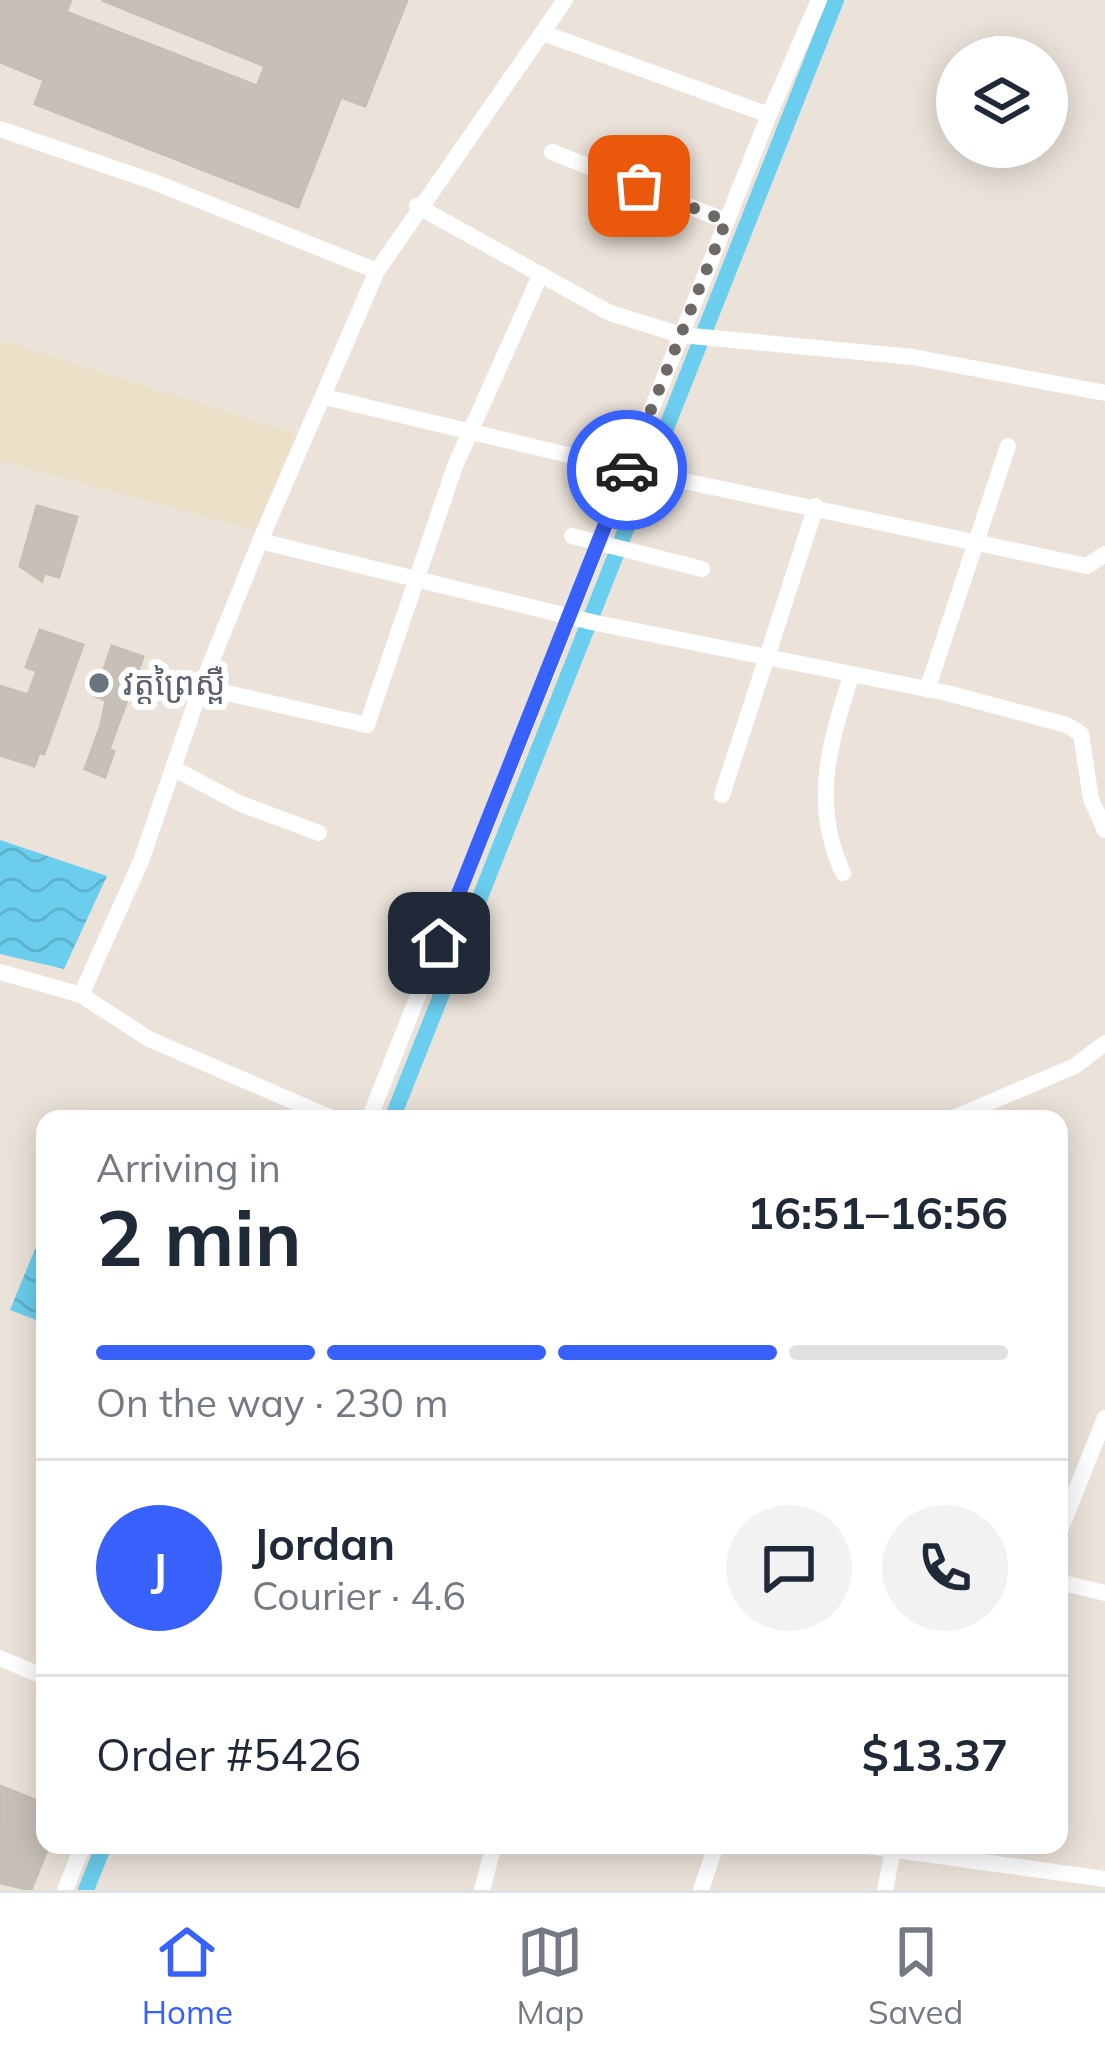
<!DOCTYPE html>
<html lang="en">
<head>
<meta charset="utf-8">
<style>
  body { margin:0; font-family:Mulish,"Noto Sans Khmer",sans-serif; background:#f2f2f3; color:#1f2937; height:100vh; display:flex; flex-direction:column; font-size:45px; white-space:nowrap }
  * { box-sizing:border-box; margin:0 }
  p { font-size:39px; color:#747a83 }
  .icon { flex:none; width:66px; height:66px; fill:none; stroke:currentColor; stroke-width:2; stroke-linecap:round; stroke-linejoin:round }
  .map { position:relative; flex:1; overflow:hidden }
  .side { position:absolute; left:36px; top:1110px; width:1032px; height:744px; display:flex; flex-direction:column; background:#fff; border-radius:24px; box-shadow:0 6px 30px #0003 }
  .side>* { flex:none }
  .fabs { position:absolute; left:936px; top:36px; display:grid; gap:24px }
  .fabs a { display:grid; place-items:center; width:132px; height:132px; border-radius:50%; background:#fff; box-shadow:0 6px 30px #0003; font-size:60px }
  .pin { position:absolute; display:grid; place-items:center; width:102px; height:102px; color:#fff; margin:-51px; border-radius:24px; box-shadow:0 6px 18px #0006 }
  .courier { position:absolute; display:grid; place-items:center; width:120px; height:120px; margin:-60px; border:9px solid #3860fa; border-radius:50%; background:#fff; color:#222; box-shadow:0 3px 15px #0007 }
  .head em { font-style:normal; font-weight:700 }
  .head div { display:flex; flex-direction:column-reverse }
  .head { display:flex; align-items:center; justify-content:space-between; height:204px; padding:0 60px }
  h1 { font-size:78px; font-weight:700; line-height:90px }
  .bar { display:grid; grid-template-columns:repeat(4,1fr); gap:18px 12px; align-content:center; height:144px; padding:0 60px }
  .bar i { height:15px; border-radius:9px; background:#e0e1e3 }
  .bar .active { background:#3860fa }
  .bar p { grid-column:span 4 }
  .line { display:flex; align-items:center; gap:30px; padding:0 60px; border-top:3px solid #e0e1e3 }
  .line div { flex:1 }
  .round { display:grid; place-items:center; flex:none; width:126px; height:126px; border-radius:63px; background:#f2f2f3 }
  .tabs { display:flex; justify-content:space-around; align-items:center; height:168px; border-top:3px solid #e0e1e3; background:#fff; font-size:33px; color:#747a83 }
  .tabs a { display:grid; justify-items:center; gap:6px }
  .tabs .active { color:#3860fa }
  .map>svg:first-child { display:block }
</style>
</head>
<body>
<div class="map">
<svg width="1105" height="1890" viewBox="0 0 1105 1890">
  <defs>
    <pattern id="water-waves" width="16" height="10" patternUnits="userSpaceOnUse" patternTransform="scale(3)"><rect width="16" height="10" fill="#6bceee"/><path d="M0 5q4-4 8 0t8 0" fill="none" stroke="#5db1cc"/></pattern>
  </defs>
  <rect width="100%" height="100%" fill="#ebe3da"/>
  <polygon fill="#ede0c8" points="0,340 297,434 254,530 0,461"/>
  <g fill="url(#water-waves)">
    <polygon points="0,840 107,876 64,969 0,954"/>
    <polygon points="35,1249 45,1252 45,1308 39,1321 10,1310"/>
  </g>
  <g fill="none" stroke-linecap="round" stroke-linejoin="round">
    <g stroke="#6bceee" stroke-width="16">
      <polyline points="392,1119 836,0"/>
      <polyline points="86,1890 104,1845"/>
    </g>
  </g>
  <g fill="#c6c0b9" stroke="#c6bfb4" stroke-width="3">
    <polygon points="0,0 71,0 66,12 257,86 265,66 102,0 407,0 365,106 341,97 298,207 35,104 44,80 0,62"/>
    <polygon points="37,506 77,517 59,577 44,573 42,581 20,566"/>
    <polygon points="40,630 83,645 44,754 39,753 34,766 0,755 0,686 28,695 37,671 26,667"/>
    <polygon points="112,646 143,657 109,749 114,751 105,777 85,769 101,725 106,700 95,696"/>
    <polygon points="0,1786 45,1804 49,1845 31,1890 0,1883"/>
  </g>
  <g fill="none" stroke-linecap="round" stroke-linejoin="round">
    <g stroke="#fff" stroke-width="16">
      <polyline points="769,115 819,0"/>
      <polyline points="0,129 154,182 377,271"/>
      <polyline points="552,152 726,221"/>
      <polyline points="417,206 610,313 681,335 913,357 1105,393"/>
      <polyline points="325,397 627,469 1087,566 1105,554"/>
      <polyline points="572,536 702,569"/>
      <polyline points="260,541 596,623 947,693 1067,725 1081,734 1091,799 1105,830"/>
      <polyline points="201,687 367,725 455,466 539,278"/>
      <polyline points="927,690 1008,446"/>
      <polyline points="173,768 241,804 319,833"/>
      <polyline points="722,795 816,506"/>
      <path d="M843,873c-32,-70 -14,-127 8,-197"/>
      <polyline points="0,972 81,995 149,1039 334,1119"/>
      <polyline points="81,995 141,861 201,687 260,541 377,271 565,0"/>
      <polyline points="369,1119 769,115 543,33"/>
      <polyline points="951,1119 1075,1066 1105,1043"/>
      <polyline points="1059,1533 1105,1418"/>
      <polyline points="1059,1582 1105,1593"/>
      <polyline points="0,1658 45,1677"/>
      <polyline points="860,1845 1105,1879"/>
      <polyline points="65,1890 83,1845"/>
      <polyline points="482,1890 494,1845"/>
      <polyline points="701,1890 716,1845"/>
      <polyline points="885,1890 894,1845"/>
    </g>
  </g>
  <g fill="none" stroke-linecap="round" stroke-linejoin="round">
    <polyline stroke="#6c6966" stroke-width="12" stroke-dasharray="0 21.6" points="627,470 726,221 639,186"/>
    <polyline stroke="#3860fa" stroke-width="15" points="439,943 627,470"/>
  </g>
  <circle fill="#6b7280" stroke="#fff" stroke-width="4.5" cx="99" cy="683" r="12"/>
  <g text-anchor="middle" stroke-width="12" stroke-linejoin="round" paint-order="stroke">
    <g font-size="33" fill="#5b616d" stroke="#fff" text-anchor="start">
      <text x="123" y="695">វត្តព្រៃស្ពឺ</text>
    </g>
  </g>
</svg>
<div class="fabs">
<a><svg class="icon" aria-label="layers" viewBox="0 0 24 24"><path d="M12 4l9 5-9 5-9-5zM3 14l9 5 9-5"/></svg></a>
</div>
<div class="pin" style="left:639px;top:186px;background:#ea580c"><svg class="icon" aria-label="bag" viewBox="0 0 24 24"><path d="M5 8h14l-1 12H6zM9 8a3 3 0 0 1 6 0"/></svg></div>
<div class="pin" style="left:439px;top:943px;background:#1f2937"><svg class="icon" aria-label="home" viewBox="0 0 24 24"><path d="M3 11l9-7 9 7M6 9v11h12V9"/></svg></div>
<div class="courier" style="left:627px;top:470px"><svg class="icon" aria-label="car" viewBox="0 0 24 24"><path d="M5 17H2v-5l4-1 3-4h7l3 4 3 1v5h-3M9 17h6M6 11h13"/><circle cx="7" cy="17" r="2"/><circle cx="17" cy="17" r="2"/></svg></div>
<section class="side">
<div class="head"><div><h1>2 min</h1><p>Arriving in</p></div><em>16:51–16:56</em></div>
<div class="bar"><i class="active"></i><i class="active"></i><i class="active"></i><i></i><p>On the way · 230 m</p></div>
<div class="line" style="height:216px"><b class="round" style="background:#3860fa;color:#fff">J</b><div><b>Jordan</b><p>Courier · 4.6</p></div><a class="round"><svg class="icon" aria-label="chat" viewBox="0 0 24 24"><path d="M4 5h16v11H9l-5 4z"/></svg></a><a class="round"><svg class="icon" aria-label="phone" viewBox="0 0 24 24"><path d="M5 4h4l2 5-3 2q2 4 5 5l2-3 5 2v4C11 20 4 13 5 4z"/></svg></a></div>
<div class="line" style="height:156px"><div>Order #5426</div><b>$13.37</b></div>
</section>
</div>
<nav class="tabs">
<a class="active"><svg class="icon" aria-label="home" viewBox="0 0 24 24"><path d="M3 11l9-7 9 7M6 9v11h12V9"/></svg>Home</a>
<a><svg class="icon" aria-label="map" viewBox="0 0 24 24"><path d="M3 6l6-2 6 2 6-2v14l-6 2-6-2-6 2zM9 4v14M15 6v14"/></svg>Map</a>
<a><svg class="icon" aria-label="saved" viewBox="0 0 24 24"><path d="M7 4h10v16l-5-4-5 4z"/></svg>Saved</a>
</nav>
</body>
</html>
